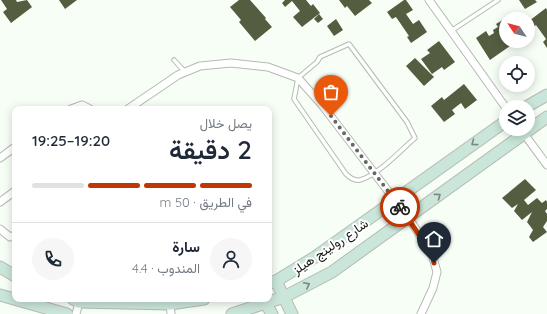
<!DOCTYPE html>
<html lang="ar">
<head>
<meta charset="utf-8">
<style>
  body { margin:0; font-family:Quicksand,Vazirmatn,sans-serif; background:#f6f6f7; color:#1f2937; direction:rtl; height:100vh; display:flex; flex-direction:column; font-size:15px; white-space:nowrap }
  * { box-sizing:border-box; margin:0 }
  p { font-size:13px; color:#747a83 }
  .icon { flex:none; width:22px; height:22px; fill:none; stroke:currentColor; stroke-width:2; stroke-linecap:round; stroke-linejoin:round }
  .map { position:relative; flex:1; overflow:hidden; direction:ltr }
  .sheet { position:absolute; left:12px; top:106px; width:260px; height:196px; display:flex; flex-direction:column; background:#fff; border-radius:8px; box-shadow:0 2px 10px #0003; direction:rtl }
  .sheet>* { flex:none }
  .needle { width:26px; rotate:305deg }
  .fabs { position:absolute; left:499px; top:12px; display:grid; gap:8px }
  .fabs a { display:grid; place-items:center; width:36px; height:36px; border-radius:50%; background:#fff; box-shadow:0 2px 10px #0003; font-size:20px }
  .pin { position:absolute; display:grid; place-items:center; width:34px; height:34px; color:#fff; margin:-41px -17px; border-radius:50% 50% 50% 0; rotate:-45deg; box-shadow:0 0 4px #0007 }
  .pin .icon { rotate:45deg }
  .courier { position:absolute; display:grid; place-items:center; width:40px; height:40px; margin:-20px; border:3px solid #bf3702; border-radius:50%; background:#fff; color:#222; box-shadow:0 1px 5px #0007 }
  .head em { font-style:normal; font-weight:600 }
  .head div { display:flex; flex-direction:column-reverse }
  .head { display:flex; align-items:center; justify-content:space-between; height:68px; padding:0 20px }
  h1 { font-size:26px; font-weight:600; line-height:30px }
  .bar { display:grid; grid-template-columns:repeat(4,1fr); gap:6px 4px; align-content:center; height:48px; padding:0 20px }
  .bar i { height:5px; border-radius:3px; background:#e0e1e3 }
  .bar .on { background:#bf3702 }
  .bar p { grid-column:span 4 }
  .line { display:flex; align-items:center; gap:10px; padding:0 20px; border-top:1px solid #e0e1e3 }
  .line div { flex:1 }
  .round { display:grid; place-items:center; flex:none; width:42px; height:42px; border-radius:21px; background:#f6f6f7 }
  .map>svg:first-child { display:block }
</style>
</head>
<body>
<div class="map">
<svg width="547" height="314" viewBox="0 0 547 314">
  <rect width="100%" height="100%" fill="#f7fef6"/>
  <g fill="#555d41">
    <polygon points="1,0 16,0 17,2 27,0 32,7 11,23 3,12 7,9"/>
    <polygon points="59,0 77,0 65,9"/>
    <polygon points="239,0 250,0 266,18 265,19 272,27 255,41 239,22 241,20 230,7"/>
    <polygon points="285,0 306,0 311,6 313,4 320,13 302,27 293,17 300,11 292,1 285,7 282,3"/>
    <polygon points="339,0 369,0 372,3 355,16 347,6 345,8"/>
    <polygon points="404,0 406,0 413,10 406,14 413,24 419,20 427,32 411,43 407,37 409,36 396,17 392,19 387,12"/>
    <polygon points="519,0 535,0 537,2 525,9"/>
    <polygon points="546,8 547,10 547,48 543,42 546,39 536,25 533,27 529,21"/>
    <polygon points="319,14 323,19 318,23 314,19"/>
    <polygon points="509,16 510,19 506,19 506,41 517,41 490,60 476,38 486,31 489,36 494,33 493,30 498,27 496,24"/>
    <polygon points="336,19 343,30 334,36 327,26"/>
    <polygon points="439,41 455,62 444,70 442,67 432,74 421,59 430,53 427,50"/>
    <polygon points="415,58 434,77 424,86 406,66"/>
    <polygon points="464,84 477,100 465,109 461,103 452,110 455,114 444,122 431,106 442,97 444,100"/>
    <polygon points="525,179 536,190 524,200 528,205 537,198 542,203 546,200 547,202 547,209 545,211 547,214 547,221 543,227 547,232 533,242 529,237 533,230 527,222 532,212 522,220 514,211 518,204 512,208 502,198"/>
  </g>
  <g fill="none" stroke-linecap="round" stroke-linejoin="round">
    <g stroke="#b4bbb3" stroke-width="5.5">
      <g id="lane">
        <polyline points="451,31 498,0"/>
        <path d="M349,44l58,78 8,16c-14,12 -38,38 -55,42 -6,1 -10,-2 -14,-6l-52,-75 4,-21 19,-16 3,-5z"/>
        <polyline points="174,60 185,72"/>
      </g>
    </g>
    <g stroke="#b4bbb3" stroke-width="9">
      <g id="street">
        <polyline points="429,0 506,108"/>
        <polyline points="71,109 82,105 90,109"/>
        <polyline points="128,109 178,75 200,66 231,63 268,67 298,78 322,105 408,217 432,254 437,272 433,288 421,314"/>
        <polyline points="522,131 547,165"/>
        <polyline points="0,158 15,147"/>
        <polyline points="0,202 15,191"/>
        <polyline points="0,229 10,237 15,235"/>
        <polyline points="170,304 171,314"/>
        <polyline points="76,314 79,302"/>
      </g>
    </g>
    <g stroke="#b4bbb3" stroke-width="13">
      <g id="secondary">
        <polyline points="526,107 547,95"/>
        <polyline points="0,267 15,276"/>
        <polyline points="276,281 292,314"/>
        <polyline points="269,283 276,281 315,257 506,121"/>
        <polyline points="0,295 67,314"/>
        <polyline points="73,299 79,302 170,304 204,299"/>
        <polyline points="263,299 272,314"/>
        <polyline points="232,314 284,297 332,272 547,117"/>
      </g>
    </g>
    <use href="#lane" stroke="#fff" stroke-width="3.5"/>
    <use href="#street" stroke="#fff" stroke-width="7"/>
    <use href="#secondary" stroke="#cae5d9" stroke-width="11"/>
  </g>
  <defs><path id="oneway-chevron" d="M-2-3.5L2.5 0L-2 3.5" fill="none" stroke-width="1.6" stroke-linecap="round" stroke-linejoin="round"/></defs>
  <g stroke="#798881">
    <use href="#oneway-chevron" transform="translate(474 143) rotate(144)"/>
    <use href="#oneway-chevron" transform="translate(438 196) rotate(-36)"/>
    <use href="#oneway-chevron" transform="translate(307 285) rotate(-27)"/>
  </g>
  <g fill="none" stroke-linecap="round" stroke-linejoin="round">
    <polyline stroke="#646864" stroke-width="4" stroke-dasharray="0 7.2" points="331,116 400,207"/>
    <polyline stroke="#bf3702" stroke-width="5" points="400,207 432,254 434,263"/>
  </g>
  <g text-anchor="middle" stroke-width="4" stroke-linejoin="round" paint-order="stroke">
    <g font-size="13" fill="#151715" stroke="#fff">
      <text transform="translate(330 246) rotate(-34)" y="5">شارع رولينج هيلز</text>
    </g>
  </g>
</svg>
<div class="fabs">
<a><svg class="needle" viewBox="-14 -14 28 28"><path d="M0-13l5 13h-10z" fill="#e53935"/><path d="M0 13l5-13h-10z" fill="#747a83"/></svg></a>
<a><svg class="icon" aria-label="locate" viewBox="0 0 24 24"><circle cx="12" cy="12" r="6"/><path d="M12 2v4M12 18v4M2 12h4M18 12h4"/></svg></a>
<a><svg class="icon" aria-label="layers" viewBox="0 0 24 24"><path d="M12 4l9 5-9 5-9-5zM3 14l9 5 9-5"/></svg></a>
</div>
<div class="pin" style="left:331px;top:116px;background:#ea580c"><svg class="icon" aria-label="bag" viewBox="0 0 24 24"><path d="M5 8h14l-1 12H6zM9 8a3 3 0 0 1 6 0"/></svg></div>
<div class="pin" style="left:434px;top:263px;background:#1f2937"><svg class="icon" aria-label="home" viewBox="0 0 24 24"><path d="M3 11l9-7 9 7M6 9v11h12V9"/></svg></div>
<div class="courier" style="left:400px;top:207px"><svg class="icon" aria-label="bike" viewBox="0 0 24 24"><circle cx="6" cy="16" r="4"/><circle cx="18" cy="16" r="4"/><path d="M6 16l4-8h5l3 8M10 8l3 8H6M13 5h3"/></svg></div>
<section class="sheet">
<div class="head"><div><h1>2 دقيقة</h1><p>يصل خلال</p></div><em>19:20–19:25</em></div>
<div class="bar"><i class="on"></i><i class="on"></i><i class="on"></i><i></i><p>في الطريق · 50 m</p></div>
<div class="line" style="height:72px"><a class="round"><svg class="icon" aria-label="person" viewBox="0 0 24 24"><circle cx="12" cy="8" r="4"/><path d="M4 21q1-7 8-7t8 7"/></svg></a><div><b>سارة</b><p>المندوب · 4.4</p></div><a class="round"><svg class="icon" aria-label="phone" viewBox="0 0 24 24"><path d="M5 4h4l2 5-3 2q2 4 5 5l2-3 5 2v4C11 20 4 13 5 4z"/></svg></a></div>
</section>
</div>
</body>
</html>
